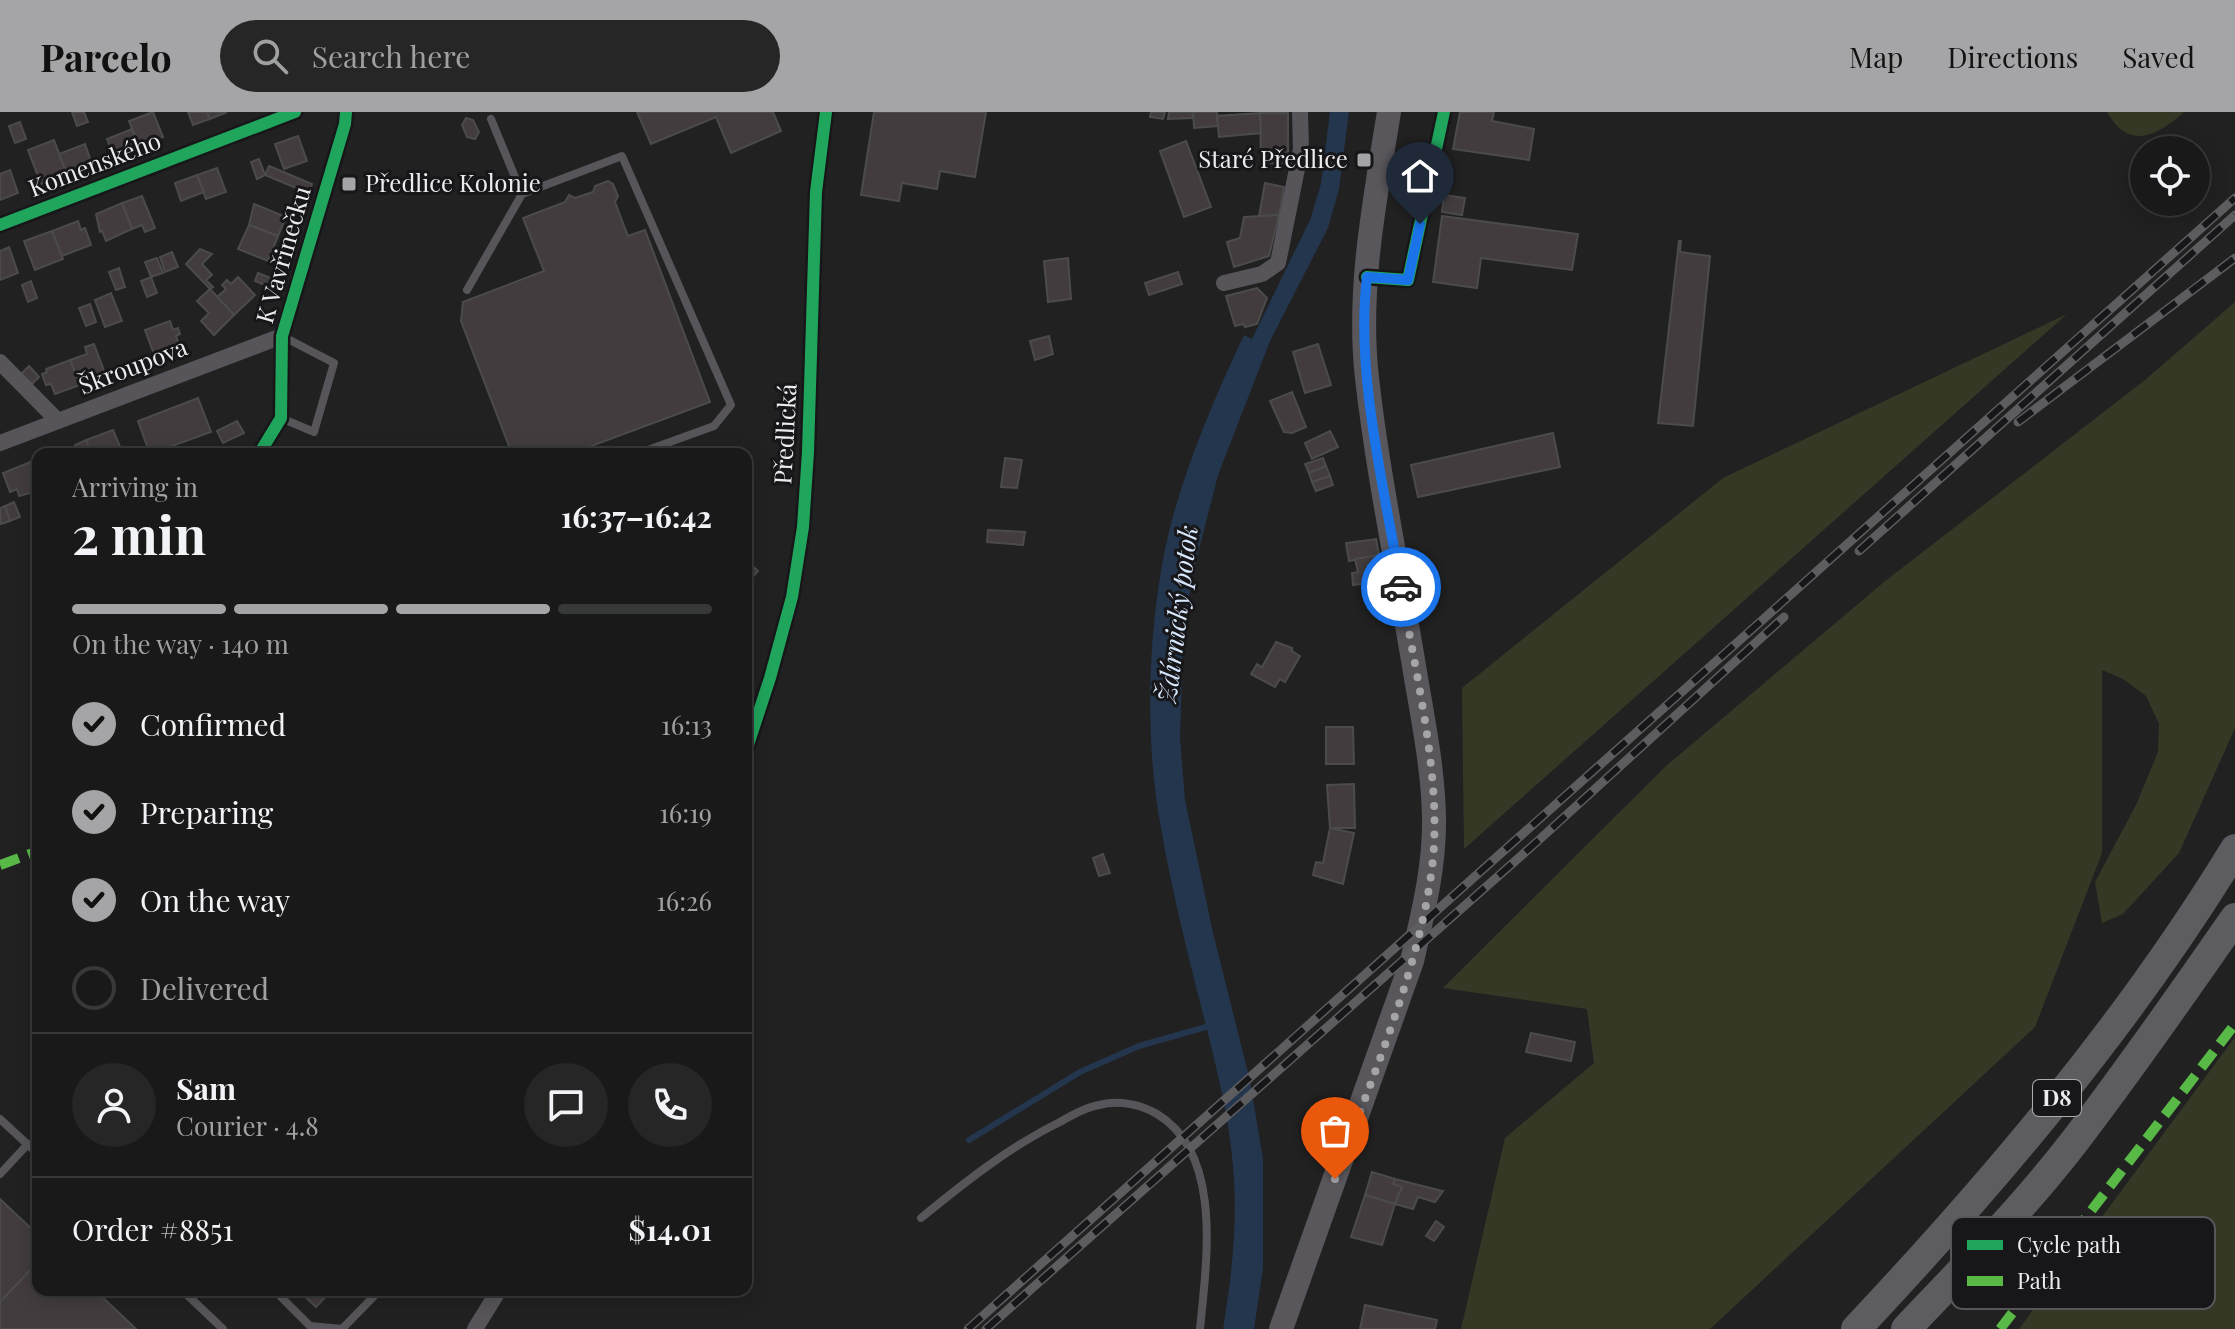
<!DOCTYPE html>
<html lang="en">
<head>
<meta charset="utf-8">
<style>
  body { margin:0; font-family:"Playfair Display",serif; background:#262626; color:#f1f3f6; height:100vh; display:flex; flex-direction:column; font-size:30px; white-space:nowrap }
  * { box-sizing:border-box; margin:0 }
  p { font-size:26px; color:#9fa0a2 }
  .icon { flex:none; width:44px; height:44px; fill:none; stroke:currentColor; stroke-width:2; stroke-linecap:round; stroke-linejoin:round }
  .map { position:relative; flex:1; overflow:hidden }
  .side { position:absolute; left:32px; top:336px; width:720px; height:848px; display:flex; flex-direction:column; background:#191919; border-radius:16px; box-shadow:0 4px 20px #0003,0 0 0 2px #373838 }
  .side>* { flex:none }
  .buttons { position:absolute; left:2130px; top:24px; display:grid; gap:16px }
  .buttons a { display:grid; place-items:center; width:80px; height:80px; border-radius:50%; background:#191919; box-shadow:0 4px 20px #0003,0 0 0 2px #373838; font-size:40px }
  .pin { position:absolute; display:grid; place-items:center; width:68px; height:68px; color:#fff; margin:-82px -34px; border-radius:50% 50% 50% 0; rotate:-45deg; box-shadow:0 0 8px #0007 }
  .pin .icon { rotate:45deg }
  .courier { position:absolute; display:grid; place-items:center; width:80px; height:80px; margin:-40px; border:6px solid #1a73e8; border-radius:50%; background:#fff; color:#222; box-shadow:0 2px 10px #0007 }
  .summary em { font-style:normal; font-weight:700 }
  .summary div { display:flex; flex-direction:column-reverse }
  .summary { display:flex; align-items:center; justify-content:space-between; height:136px; padding:0 40px }
  h1 { font-size:52px; font-weight:700; line-height:60px }
  .bar { display:grid; grid-template-columns:repeat(4,1fr); gap:12px 8px; align-content:center; height:96px; padding:0 40px }
  .bar i { height:10px; border-radius:6px; background:#373838 }
  .bar .active { background:#a5a4a6 }
  .bar p { grid-column:span 4 }
  .line { display:flex; align-items:center; gap:20px; padding:0 40px; border-top:2px solid #373838 }
  .line div { flex:1 }
  .round { display:grid; place-items:center; flex:none; width:84px; height:84px; border-radius:42px; background:#262626 }
  ol { padding:0 40px; list-style:none }
  li { display:flex; align-items:center; gap:24px; height:88px }
  li p { margin-inline-start:auto }
  li .icon { padding:8px; border-radius:50%; background:#a5a4a6; color:#111; stroke-width:4 }
  li:last-child { color:#9fa0a2 }
  li i { width:44px; height:44px; border:4px solid #373838; border-radius:50% }
  header { display:flex; align-items:center; gap:48px; box-sizing:border-box; height:112px; padding:0 40px; background:#a5a4a6; color:#111 }
  header strong { font-size:38px }
  nav { display:flex; gap:44px; margin-inline-start:auto; font-size:28px }
  .search { width:560px; height:72px; background:#262626; display:flex; align-items:center; gap:20px; box-sizing:border-box; padding:0 28px; border-radius:44px; color:#9fa0a2; font-size:30px }
  .map>svg:first-child { display:block }
</style>
</head>
<body>
<header>
<strong>Parcelo</strong>
<div class="search"><svg class="icon" aria-label="search" viewBox="0 0 24 24"><circle cx="10" cy="10" r="6"/><path d="M15 15l6 6"/></svg>Search here</div>
<nav><a>Map</a><a>Directions</a><a>Saved</a></nav>
</header>
<div class="map">
<svg width="2235" height="1217" viewBox="0 0 2235 1217">
  <rect width="100%" height="100%" fill="#212121"/>
  <g fill="#363826">
    <path d="M2107,0h77c-27,24 -55,39 -77,0z"/>
    <polygon points="2235,190 2235,616 2179,741 2123,802 2102,811 2095,770 2136,693 2158,640 2159,612 2146,584 2123,567 2102,558 2102,741 2035,915 1710,1217 1461,1217 1505,1026 1594,951 1587,897 1443,876 1666,654 1884,470 2145,268"/>
    <polygon points="2067,202 1464,737 1462,576 1723,366"/>
    <polygon points="2235,925 2235,1217 2019,1217"/>
  </g>
  <path fill="#23364e" d="M1330,0h19l-10,77 -11,39 -58,113 -52,134 -26,102 -9,63 -3,98 5,62 28,133 37,148 13,78v109l-9,61h-31c9,-54 15,-108 10,-163 -4,-50 -17,-100 -29,-148 -16,-63 -32,-126 -43,-190 -18,-95 -13,-219 12,-312 18,-63 43,-122 71,-181l8,4 58,-119 11,-36z"/>
  <g fill="none" stroke-linecap="round" stroke-linejoin="round">
    <polyline stroke="#23364e" stroke-width="6" points="969,1028 1080,960 1139,934 1213,913"/>
  </g>
  <g fill="#423c3e" stroke="#4c4b4c" stroke-width="2">
    <polygon points="72,0 84,0 88,10 77,14"/>
    <polygon points="153,0 163,25 139,34 129,9"/>
    <polygon points="188,0 207,0 210,7 193,13"/>
    <polygon points="207,0 227,0 210,7"/>
    <polygon points="637,0 773,0 781,19 731,41 716,5 651,32"/>
    <polygon points="874,0 986,0 975,65 940,59 937,77 902,71 899,89 861,83"/>
    <polygon points="1151,0 1165,0 1163,7 1150,5"/>
    <polygon points="1169,0 1193,0 1193,6 1168,7"/>
    <polygon points="1193,0 1217,0 1218,14 1194,16"/>
    <polygon points="1460,0 1494,0 1492,9 1534,17 1529,48 1453,37"/>
    <polygon points="1260,1 1288,1 1288,51 1261,51"/>
    <polygon points="1260,1 1261,21 1219,25 1217,4"/>
    <polygon points="466,6 473,8 479,20 475,27 467,25 462,13"/>
    <polygon points="20,10 26,27 15,31 9,14"/>
    <polygon points="132,17 139,34 114,44 107,27"/>
    <polygon points="298,24 307,49 284,57 275,32"/>
    <polygon points="54,28 67,62 41,72 28,38"/>
    <polygon points="1186,29 1211,95 1184,105 1160,39"/>
    <polygon points="85,32 92,52 67,62 59,42"/>
    <polygon points="259,47 265,63 257,67 251,50"/>
    <polygon points="269,54 312,72 308,81 265,63"/>
    <polygon points="217,56 226,80 206,87 197,63"/>
    <polygon points="10,58 18,81 0,88 0,62"/>
    <polygon points="197,63 204,80 181,89 175,71"/>
    <polygon points="608,69 613,72 618,84 615,90 628,124 645,118 710,290 570,342 512,342 461,209 463,190 544,159 523,106 565,90 569,83 575,86 593,80 595,74"/>
    <polygon points="1265,71 1284,75 1279,103 1259,104"/>
    <polygon points="1444,83 1465,86 1462,103 1442,100"/>
    <polygon points="142,84 155,116 145,120 142,113 132,117 122,91"/>
    <polygon points="122,91 132,117 106,129 102,119 100,120 96,102"/>
    <polygon points="254,92 286,105 278,124 249,113"/>
    <polygon points="1279,103 1269,144 1234,155 1227,130 1240,126 1244,105"/>
    <polygon points="1442,104 1578,122 1572,158 1481,146 1477,176 1433,170"/>
    <polygon points="78,109 81,118 85,116 91,133 62,144 52,119"/>
    <polygon points="249,113 278,124 268,149 238,137"/>
    <polygon points="52,119 63,147 35,158 24,129"/>
    <polygon points="1679,129 1681,129 1680,140 1710,144 1693,314 1658,311"/>
    <polygon points="9,135 18,161 0,168 0,139"/>
    <polygon points="200,137 212,142 202,152 212,163 206,168 213,175 210,177 186,152"/>
    <polygon points="172,140 178,155 165,160 160,145"/>
    <polygon points="157,146 163,161 151,165 145,150"/>
    <polygon points="1068,146 1071,187 1048,190 1044,149"/>
    <polygon points="119,156 125,175 116,178 109,160"/>
    <polygon points="1178,160 1182,172 1149,183 1145,171"/>
    <polygon points="258,161 273,167 270,175 255,169"/>
    <polygon points="151,165 157,181 147,185 141,169"/>
    <polygon points="238,165 255,183 234,203 217,185 226,177 222,173 227,168 231,172"/>
    <polygon points="31,169 37,186 28,190 22,173"/>
    <polygon points="1257,176 1267,186 1257,212 1245,215 1243,212 1235,214 1226,184"/>
    <polygon points="210,177 234,203 214,223 201,209 209,201 197,189"/>
    <polygon points="111,181 122,209 105,215 95,188"/>
    <polygon points="90,192 96,210 86,214 79,196"/>
    <polygon points="170,209 173,218 178,216 180,222 176,224 180,236 155,245 145,218"/>
    <polygon points="1049,224 1053,242 1035,248 1030,229"/>
    <polygon points="94,232 106,264 80,273 70,248 87,242 85,235"/>
    <polygon points="1318,232 1331,273 1305,281 1293,240"/>
    <polygon points="70,248 80,273 55,282 51,272 46,273 42,262 47,260 46,257"/>
    <polygon points="29,254 39,265 32,272 21,262"/>
    <polygon points="1292,280 1306,315 1292,321 1284,320 1270,289"/>
    <polygon points="198,286 211,320 150,342 138,309"/>
    <polygon points="237,309 244,321 223,331 217,319"/>
    <polygon points="113,318 121,337 109,342 91,342 86,328"/>
    <polygon points="1330,319 1338,335 1312,347 1305,331"/>
    <polygon points="1553,321 1560,355 1418,385 1411,353"/>
    <polygon points="86,328 91,342 78,342 75,333"/>
    <polygon points="1005,346 1022,348 1017,376 1001,375"/>
    <polygon points="1323,346 1326,354 1309,361 1305,352"/>
    <polygon points="38,347 38,371 30,350"/>
    <polygon points="30,350 38,371 38,379 19,384 17,377 10,380 3,361"/>
    <polygon points="1326,354 1330,364 1312,370 1309,361"/>
    <polygon points="1330,364 1333,373 1316,379 1312,370"/>
    <polygon points="14,390 20,405 10,409 5,394"/>
    <polygon points="5,394 10,409 1,412 0,396"/>
    <polygon points="988,418 1025,420 1023,433 987,430"/>
    <polygon points="1376,427 1379,443 1349,449 1346,431"/>
    <polygon points="1379,443 1382,469 1353,473 1352,461 1358,460 1355,447"/>
    <polygon points="746,448 758,459 746,472"/>
    <polygon points="1276,530 1292,536 1292,539 1300,544 1285,570 1280,567 1275,575 1251,562 1257,552 1262,555"/>
    <polygon points="1326,615 1353,615 1354,652 1326,652"/>
    <polygon points="1354,672 1355,716 1330,716 1327,673"/>
    <polygon points="1330,716 1354,721 1343,772 1313,763 1316,750 1323,751"/>
    <polygon points="1103,742 1110,761 1099,764 1093,746"/>
    <polygon points="1531,921 1575,930 1571,949 1526,940"/>
    <polygon points="1372,1060 1395,1067 1393,1072 1402,1075 1395,1092 1365,1083"/>
    <polygon points="1395,1067 1443,1079 1435,1090 1418,1085 1413,1097 1395,1092 1402,1075 1393,1072"/>
    <polygon points="1365,1083 1395,1092 1382,1133 1351,1125"/>
    <polygon points="0,1087 38,1123 38,1150 0,1190"/>
    <polygon points="1436,1109 1444,1115 1434,1129 1426,1124"/>
    <polygon points="38,1150 38,1178 95,1178 136,1217 0,1217 0,1190"/>
    <polygon points="298,1178 332,1178 316,1195"/>
    <polygon points="1365,1193 1437,1208 1435,1217 1360,1217"/>
  </g>
  <g fill="none" stroke-linecap="round" stroke-linejoin="round">
    <g stroke="#575559" stroke-width="8">
      <polyline points="522,82 622,44 731,293 714,314 637,342"/>
      <polyline points="467,178 522,82 491,7"/>
      <polyline points="281,306 314,320 334,251 282,224"/>
      <polyline points="0,1007 38,1042"/>
      <polyline points="0,1062 28,1032"/>
      <path d="M921,1106c44,-36 88,-71 139,-96 12,-7 26,-15 39,-17 20,-5 41,-1 58,9 67,40 49,151 43,215"/>
      <polyline points="182,1178 223,1217"/>
      <polyline points="274,1178 310,1214 342,1217 380,1178"/>
    </g>
    <g stroke="#575559" stroke-width="16">
      <polyline points="0,113 295,0"/>
      <polyline points="1367,165 1408,168 1444,0"/>
      <polyline points="1224,171 1262,162 1278,151 1301,37 1300,0"/>
      <polyline points="0,250 58,309"/>
      <polyline points="0,331 282,224"/>
      <polyline points="259,342 281,306 282,224 345,12 346,0"/>
      <polyline points="746,639 770,566 792,485 803,415 808,340 816,80 826,0"/>
      <polyline points="475,1217 499,1178"/>
    </g>
    <path stroke="#59575c" stroke-width="24" d="M1281,1217l131,-368c11,-48 23,-95 22,-144 -1,-49 -11,-97 -19,-145 -16,-98 -37,-196 -48,-294 -10,-88 8,-179 22,-266"/>
    <g stroke="#5d5c61" stroke-width="30">
      <path d="M1856,1217c139,-148 273,-306 379,-480"/>
      <path d="M1906,1217c58,-61 117,-121 168,-187 56,-73 109,-149 161,-224"/>
    </g>
    <g stroke="#5d5c5f" stroke-width="9">
      <g id="rail">
        <polyline points="2018,310 2235,146"/>
        <polyline points="1859,439 2235,103"/>
        <polyline points="968,1217 2235,86"/>
        <polyline points="986,1217 1540,727 1784,505"/>
      </g>
    </g>
    <use href="#rail" stroke="#171619" stroke-width="6" stroke-dasharray="18" stroke-linecap="butt"/>
    <g stroke="#58b947" stroke-width="10" stroke-dasharray="20 10" stroke-linecap="butt">
      <polyline points="0,753 38,739"/>
      <polyline points="2000,1217 2235,912"/>
    </g>
    <g stroke="#171619" stroke-width="17">
      <g id="cycleway">
        <polyline points="0,113 295,0"/>
        <polyline points="1367,165 1408,168 1444,0"/>
        <polyline points="259,342 281,306 282,224 345,12 346,0"/>
        <polyline points="746,639 770,566 792,485 803,415 808,340 816,80 826,0"/>
      </g>
    </g>
    <use href="#cycleway" stroke="#20a55d" stroke-width="12"/>
  </g>
  <g fill="none" stroke-linecap="round" stroke-linejoin="round">
    <path stroke="#a5a4a6" stroke-width="8" stroke-dasharray="0 14.4" d="M1335,1067c36,-100 87,-215 98,-320 8,-86 -18,-187 -32,-272"/>
    <path stroke="#1a73e8" stroke-width="10" d="M1401,475c-16,-96 -46,-213 -34,-310l41,3 12,-56"/>
  </g>
  <g fill="#a5a4a6" stroke="#171619" stroke-width="3">
    <rect x="1356" y="40" width="16" height="16" rx="4"/>
    <rect x="341" y="64" width="16" height="16" rx="4"/>
  </g>
  <g text-anchor="middle" stroke-width="6" stroke-linejoin="round" paint-order="stroke">
    <rect fill="#171619" stroke="#acabad" stroke-width="2" x="2033" y="968" width="48" height="36" rx="6"/>
    <g font-size="22" font-weight="bold" fill="#ecebed">
      <text x="2057" y="994">D8</text>
    </g>
    <g font-size="24" fill="#ecebed" stroke="#171619" text-anchor="end">
      <text x="1348" y="56">Staré Předlice</text>
      <text x="365" y="80" text-anchor="start">Předlice Kolonie</text>
    </g>
    <g font-size="24" fill="#ecebed" stroke="#171619">
      <text transform="translate(95 53) rotate(-21)" y="8">Komenského</text>
      <text transform="translate(284 143) rotate(-74)" y="8">K Vavřinečku</text>
      <text transform="translate(133 255) rotate(-21)" y="8">Škroupova</text>
      <text transform="translate(786 322) rotate(-87)" y="8">Předlická</text>
    </g>
    <g font-size="26" font-style="italic" fill="#d6e6fc" stroke="#171619">
      <text transform="translate(1178 502) rotate(-83)" y="9">Ždírnický potok</text>
    </g>
  </g>
  <rect x="1951" y="1105" width="264" height="92" rx="12" fill="#171619" stroke="#575659" stroke-width="2"/>
  <rect x="1967" y="1128" width="36" height="10" fill="#20a55d"/>
  <rect x="1967" y="1164" width="36" height="10" fill="#58b947"/>
  <g font-size="22" fill="#ecebed">
    <text x="2017" y="1141">Cycle path</text>
    <text x="2017" y="1177">Path</text>
  </g>
</svg>
<div class="buttons">
<a><svg class="icon" aria-label="locate" viewBox="0 0 24 24"><circle cx="12" cy="12" r="6"/><path d="M12 2v4M12 18v4M2 12h4M18 12h4"/></svg></a>
</div>
<div class="pin" style="left:1335px;top:1067px;background:#ea580c"><svg class="icon" aria-label="bag" viewBox="0 0 24 24"><path d="M5 8h14l-1 12H6zM9 8a3 3 0 0 1 6 0"/></svg></div>
<div class="pin" style="left:1420px;top:112px;background:#1f2937"><svg class="icon" aria-label="home" viewBox="0 0 24 24"><path d="M3 11l9-7 9 7M6 9v11h12V9"/></svg></div>
<div class="courier" style="left:1401px;top:475px"><svg class="icon" aria-label="car" viewBox="0 0 24 24"><path d="M5 17H2v-5l4-1 3-4h7l3 4 3 1v5h-3M9 17h6M6 11h13"/><circle cx="7" cy="17" r="2"/><circle cx="17" cy="17" r="2"/></svg></div>
<section class="side">
<div class="summary"><div><h1>2 min</h1><p>Arriving in</p></div><em>16:37–16:42</em></div>
<div class="bar"><i class="active"></i><i class="active"></i><i class="active"></i><i></i><p>On the way · 140 m</p></div>
<ol>
<li><svg class="icon" aria-label="check" viewBox="0 0 24 24"><path d="M5 12l5 5 9-10"/></svg>Confirmed<p>16:13</p></li>
<li><svg class="icon" aria-label="check" viewBox="0 0 24 24"><path d="M5 12l5 5 9-10"/></svg>Preparing<p>16:19</p></li>
<li><svg class="icon" aria-label="check" viewBox="0 0 24 24"><path d="M5 12l5 5 9-10"/></svg>On the way<p>16:26</p></li>
<li><i></i>Delivered</li>
</ol>
<div class="line" style="height:144px"><a class="round"><svg class="icon" aria-label="person" viewBox="0 0 24 24"><circle cx="12" cy="8" r="4"/><path d="M4 21q1-7 8-7t8 7"/></svg></a><div><b>Sam</b><p>Courier · 4.8</p></div><a class="round"><svg class="icon" aria-label="chat" viewBox="0 0 24 24"><path d="M4 5h16v11H9l-5 4z"/></svg></a><a class="round"><svg class="icon" aria-label="phone" viewBox="0 0 24 24"><path d="M5 4h4l2 5-3 2q2 4 5 5l2-3 5 2v4C11 20 4 13 5 4z"/></svg></a></div>
<div class="line" style="height:104px"><div>Order #8851</div><b>$14.01</b></div>
</section>
</div>
</body>
</html>
